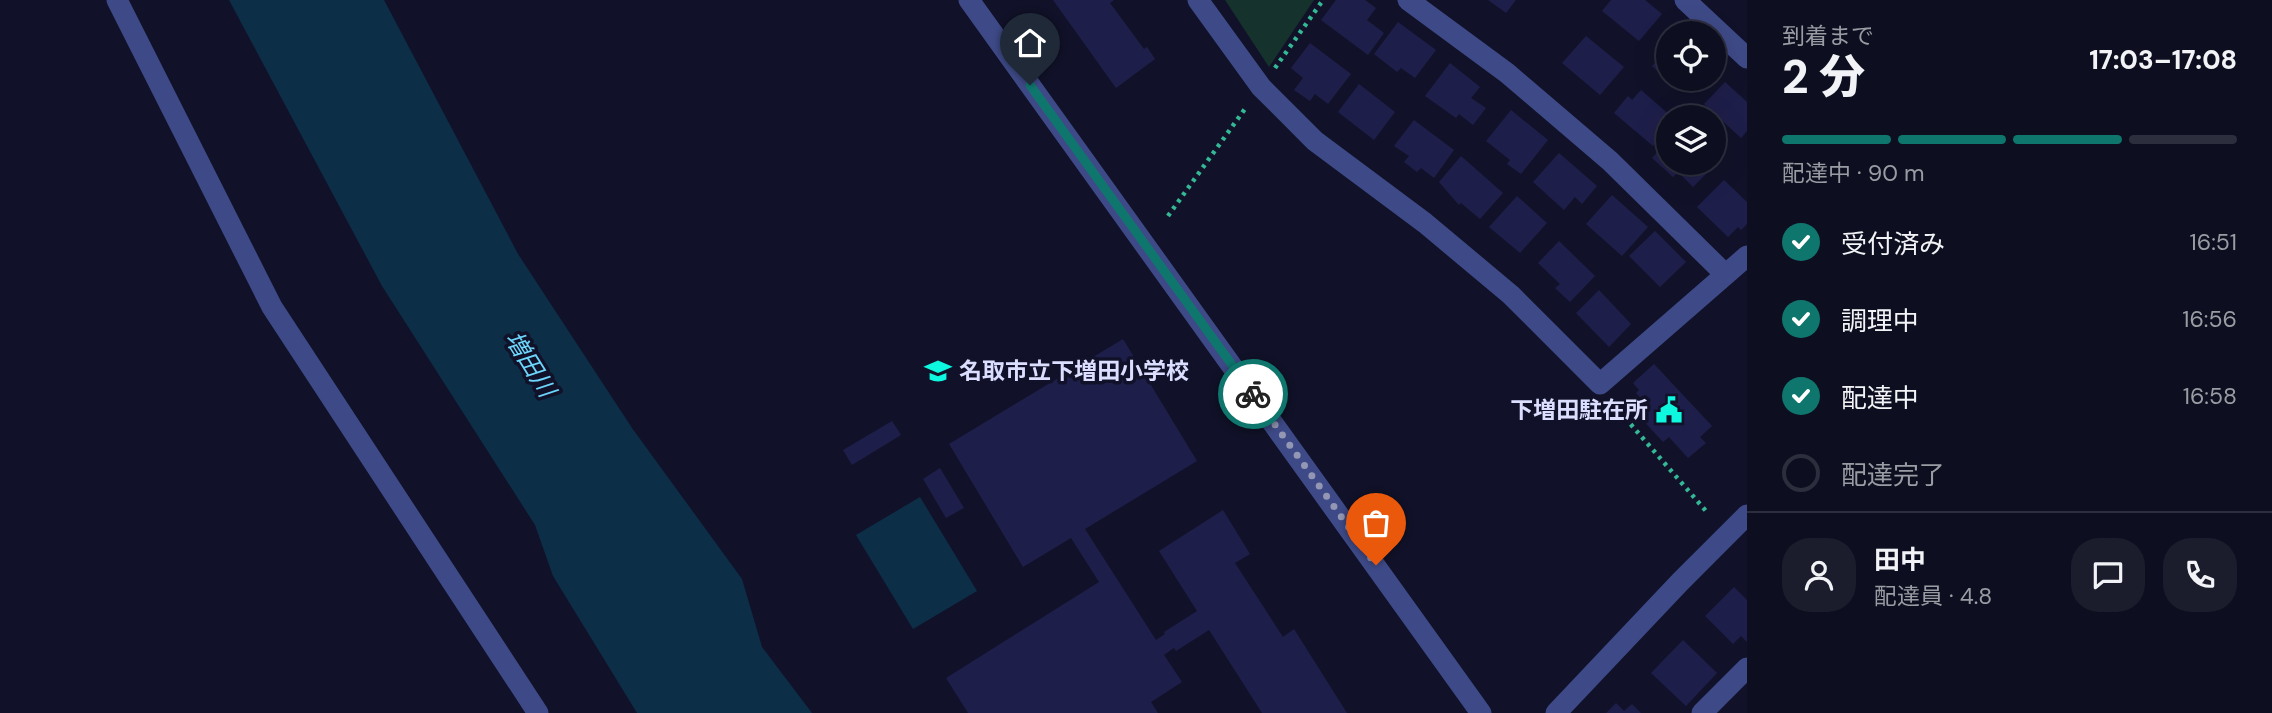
<!DOCTYPE html>
<html lang="ja">
<head>
<meta charset="utf-8">
<style>
  body { margin:0; font-family:"DM Sans","Noto Sans JP",sans-serif; background:#1b1c2c; color:#f1f3f6; height:100vh; display:flex; flex-direction:column; font-size:26px; white-space:nowrap }
  * { box-sizing:border-box; margin:0 }
  p { font-size:23px; color:#9a9ca4 }
  .icon { flex:none; width:38px; height:38px; fill:none; stroke:currentColor; stroke-width:2; stroke-linecap:round; stroke-linejoin:round }
  .map { position:relative; flex:1; overflow:hidden }
  .side { display:flex; flex-direction:column; background:#0d0e1f; width:525px }
  .side>* { flex:none }
  .buttons { position:absolute; left:1656px; top:21px; display:grid; gap:14px }
  .buttons a { display:grid; place-items:center; width:70px; height:70px; border-radius:50%; background:#0d0e1f; box-shadow:0 7px 28px #0002,0 0 0 2px #2d2e3d; font-size:35px }
  .pin { position:absolute; display:grid; place-items:center; width:60px; height:60px; color:#fff; margin:-72px -30px; border-radius:50% 50% 50% 0; rotate:-45deg; box-shadow:0 0 7px #0007 }
  .pin .icon { rotate:45deg }
  .courier { position:absolute; display:grid; place-items:center; width:70px; height:70px; margin:-35px; border:5px solid #0f766e; border-radius:50%; background:#fff; color:#222; box-shadow:0 2px 9px #0007 }
  .headline em { font-style:normal; font-weight:800 }
  .headline div { display:flex; flex-direction:column-reverse }
  .headline { display:flex; align-items:center; justify-content:space-between; height:119px; padding:0 35px }
  h1 { font-size:46px; font-weight:800; line-height:52px }
  .bar { display:grid; grid-template-columns:repeat(4,1fr); gap:10px 7px; align-content:center; height:84px; padding:0 35px }
  .bar i { height:9px; border-radius:5px; background:#2d2e3d }
  .bar .on { background:#0f766e }
  .bar p { grid-column:span 4 }
  .line { display:flex; align-items:center; gap:18px; padding:0 35px; border-top:2px solid #2d2e3d }
  .line div { flex:1 }
  .round { display:grid; place-items:center; flex:none; width:74px; height:74px; border-radius:28px; background:#1b1c2c }
  ol { padding:0 35px; list-style:none }
  li { display:flex; align-items:center; gap:21px; height:77px }
  li p { margin-inline-start:auto }
  li .icon { padding:7px; border-radius:50%; background:#0f766e; color:#fff; stroke-width:4 }
  li:last-child { color:#9a9ca4 }
  li i { width:38px; height:38px; border:4px solid #2d2e3d; border-radius:50% }
  main { display:flex; flex:1; min-height:0 }
  .map>svg:first-child { display:block }
</style>
</head>
<body>
<main>
<div class="map">
<svg width="1747" height="713" viewBox="0 0 1747 713">
  <rect width="100%" height="100%" fill="#111229"/>
  <polygon fill="#15332c" points="1225,0 1314,0 1269,67"/>
  <g fill="#0d2e47">
    <polygon points="229,0 384,0 518,254 632,428 742,579 762,647 812,713 637,713 553,576 535,525 382,286"/>
    <polygon points="920,497 977,591 913,629 856,535"/>
  </g>
  <g fill="#1e1e4a">
    <polygon points="1053,0 1114,0 1110,3 1144,49 1147,47 1155,59 1116,88"/>
    <polygon points="1336,0 1365,0 1376,8 1367,20 1384,33 1368,55 1321,20"/>
    <polygon points="1488,0 1516,0 1506,13"/>
    <polygon points="1611,0 1645,0 1662,14 1639,41 1602,11"/>
    <polygon points="1398,22 1436,50 1415,78 1401,68 1397,72 1374,54"/>
    <polygon points="1586,36 1624,67 1600,95 1562,63"/>
    <polygon points="1310,43 1351,74 1328,104 1315,94 1310,101 1294,90 1303,78 1291,68"/>
    <polygon points="1668,48 1668,73 1664,77 1652,66"/>
    <polygon points="1450,63 1480,87 1471,98 1486,108 1473,125 1459,114 1456,118 1425,96"/>
    <polygon points="1725,82 1747,102 1747,131 1741,138 1704,104"/>
    <polygon points="1359,84 1395,112 1374,140 1338,112"/>
    <polygon points="1641,90 1672,117 1668,117 1668,129 1653,146 1614,113 1628,96 1632,100"/>
    <polygon points="1511,110 1548,140 1521,174 1507,164 1510,160 1486,141"/>
    <polygon points="1414,120 1454,150 1434,178 1421,168 1417,172 1404,162 1409,156 1394,146"/>
    <polygon points="1668,141 1668,163 1713,163 1715,165 1693,187 1678,172 1673,177 1652,158"/>
    <polygon points="1559,153 1597,186 1582,204 1575,197 1564,210 1533,182"/>
    <polygon points="1461,156 1503,193 1480,219 1461,203 1459,205 1439,182"/>
    <polygon points="1724,180 1747,202 1747,224 1741,230 1738,227 1728,237 1697,207"/>
    <polygon points="1612,195 1648,227 1622,256 1586,224"/>
    <polygon points="1517,196 1547,223 1520,253 1489,227"/>
    <polygon points="1655,231 1686,262 1660,287 1629,256"/>
    <polygon points="1559,241 1595,276 1570,302 1555,288 1560,284 1538,263"/>
    <polygon points="1599,290 1631,324 1609,347 1576,313"/>
    <polygon points="1123,339 1197,461 1085,529 1156,640 1165,634 1164,632 1197,611 1159,551 1223,510 1250,554 1235,563 1283,637 1294,629 1347,713 1262,713 1209,630 1176,651 1174,648 1164,655 1182,682 1151,702 1158,713 968,713 946,678 1099,582 1071,538 1023,567 949,444"/>
    <polygon points="1654,364 1712,426 1700,437 1706,443 1688,458 1669,437 1663,442 1640,417 1650,408 1636,393 1639,390 1633,383"/>
    <polygon points="892,421 901,435 852,465 843,450"/>
    <polygon points="940,468 964,508 946,518 923,479"/>
    <polygon points="1734,587 1747,600 1747,642 1741,636 1733,644 1705,616"/>
    <polygon points="1683,640 1717,673 1686,706 1651,673"/>
    <polygon points="1616,703 1624,711 1632,704 1641,713 1606,713"/>
  </g>
  <g fill="none" stroke-linecap="round" stroke-linejoin="round">
    <g stroke="#34b895" stroke-width="4.5" stroke-dasharray="3.5 5" stroke-linecap="butt">
      <polyline points="1275,68 1323,0"/>
      <polyline points="1168,216 1247,106"/>
      <polyline points="1614,405 1706,511"/>
    </g>
    <g stroke="#3e4a87" stroke-width="21">
      <polyline points="117,0 272,307 538,713"/>
      <polyline points="969,0 1481,713"/>
      <polyline points="1198,0 1261,87 1315,141 1425,223 1511,295 1600,384 1747,256"/>
      <polyline points="1408,0 1507,73 1610,161 1725,274"/>
      <polyline points="1685,0 1747,58"/>
      <polyline points="1556,713 1680,582 1747,515"/>
      <polyline points="1702,713 1747,668"/>
    </g>
  </g>
  <g fill="none" stroke-linecap="round" stroke-linejoin="round">
    <polyline stroke="#9497b3" stroke-width="7" stroke-dasharray="0 12.6" points="1253,394 1376,565"/>
    <polyline stroke="#0f766e" stroke-width="9" points="1030,85 1253,394"/>
  </g>
  <defs>
    <g id="school-bare" transform="scale(2.1)"><path d="M0-5L7-2L0 1L-7-2ZM-4 1L0 2.5L4 1V4Q0 6-4 4Z" fill="#0df8df" stroke="#111229" stroke-width="2.5" paint-order="stroke"/></g>
    <g id="civic-bare" transform="scale(2.1)"><path d="M-.6-6.5H3V-4.5H.6V-3L4-1V1h2V6H-6V1h2V-1L-.6-3ZM-1.2 2.5V6h2.4V2.5Z" fill="#0df8df" stroke="#111229" stroke-width="2.5" paint-order="stroke"/></g>
  </defs>
  <g fill-rule="evenodd">
    <use href="#school-bare" x="938" y="371"/>
    <use href="#civic-bare" x="1669" y="410"/>
  </g>
  <g text-anchor="middle" stroke-width="7" stroke-linejoin="round" paint-order="stroke">
    <g font-size="23" font-weight="bold" fill="#dbdefe" stroke="#111229" text-anchor="start">
      <text x="959" y="379">名取市立下増田小学校</text>
      <text x="1648" y="418" text-anchor="end">下増田駐在所</text>
    </g>
    <g font-size="24" font-style="italic" fill="#6cd6fb" stroke="#111229">
      <text transform="translate(530 364) rotate(58)" y="8">増田川</text>
    </g>
  </g>
</svg>
<div class="buttons">
<a><svg class="icon" aria-label="locate" viewBox="0 0 24 24"><circle cx="12" cy="12" r="6"/><path d="M12 2v4M12 18v4M2 12h4M18 12h4"/></svg></a>
<a><svg class="icon" aria-label="layers" viewBox="0 0 24 24"><path d="M12 4l9 5-9 5-9-5zM3 14l9 5 9-5"/></svg></a>
</div>
<div class="pin" style="left:1376px;top:565px;background:#ea580c"><svg class="icon" aria-label="bag" viewBox="0 0 24 24"><path d="M5 8h14l-1 12H6zM9 8a3 3 0 0 1 6 0"/></svg></div>
<div class="pin" style="left:1030px;top:85px;background:#1f2937"><svg class="icon" aria-label="home" viewBox="0 0 24 24"><path d="M3 11l9-7 9 7M6 9v11h12V9"/></svg></div>
<div class="courier" style="left:1253px;top:394px"><svg class="icon" aria-label="bike" viewBox="0 0 24 24"><circle cx="6" cy="16" r="4"/><circle cx="18" cy="16" r="4"/><path d="M6 16l4-8h5l3 8M10 8l3 8H6M13 5h3"/></svg></div>
</div>
<section class="side">
<div class="headline"><div><h1>2 分</h1><p>到着まで</p></div><em>17:03–17:08</em></div>
<div class="bar"><i class="on"></i><i class="on"></i><i class="on"></i><i></i><p>配達中 · 90 m</p></div>
<ol>
<li><svg class="icon" aria-label="check" viewBox="0 0 24 24"><path d="M5 12l5 5 9-10"/></svg>受付済み<p>16:51</p></li>
<li><svg class="icon" aria-label="check" viewBox="0 0 24 24"><path d="M5 12l5 5 9-10"/></svg>調理中<p>16:56</p></li>
<li><svg class="icon" aria-label="check" viewBox="0 0 24 24"><path d="M5 12l5 5 9-10"/></svg>配達中<p>16:58</p></li>
<li><i></i>配達完了</li>
</ol>
<div class="line" style="height:126px"><a class="round"><svg class="icon" aria-label="person" viewBox="0 0 24 24"><circle cx="12" cy="8" r="4"/><path d="M4 21q1-7 8-7t8 7"/></svg></a><div><b>田中</b><p>配達員 · 4.8</p></div><a class="round"><svg class="icon" aria-label="chat" viewBox="0 0 24 24"><path d="M4 5h16v11H9l-5 4z"/></svg></a><a class="round"><svg class="icon" aria-label="phone" viewBox="0 0 24 24"><path d="M5 4h4l2 5-3 2q2 4 5 5l2-3 5 2v4C11 20 4 13 5 4z"/></svg></a></div>
</section>
</main>
</body>
</html>
